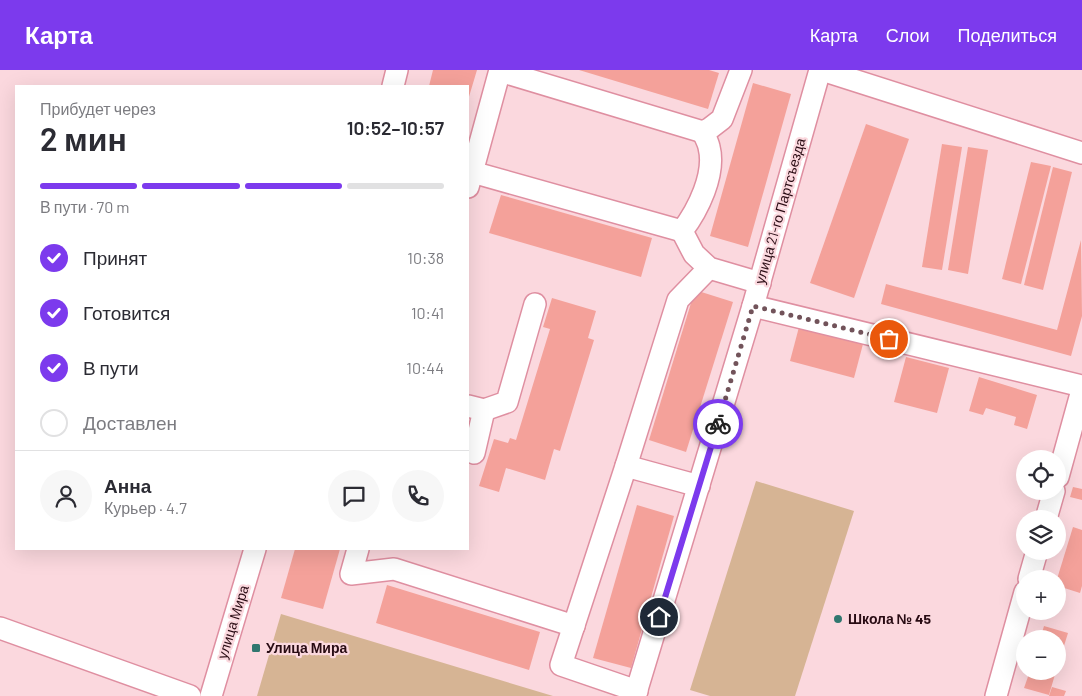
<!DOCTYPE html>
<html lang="ru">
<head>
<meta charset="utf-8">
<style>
  body { margin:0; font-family:Barlow,sans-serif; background:#f7f7f7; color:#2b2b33; height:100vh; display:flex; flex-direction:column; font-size:19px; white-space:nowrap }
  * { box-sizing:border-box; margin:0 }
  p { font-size:16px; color:#7c7c81 }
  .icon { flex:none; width:28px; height:28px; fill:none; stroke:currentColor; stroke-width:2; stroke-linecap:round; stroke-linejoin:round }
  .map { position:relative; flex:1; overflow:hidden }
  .side { position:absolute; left:15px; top:15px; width:454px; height:465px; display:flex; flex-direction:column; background:#fff; border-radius:0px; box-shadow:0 5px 20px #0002 }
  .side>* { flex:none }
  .tools { position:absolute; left:1016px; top:380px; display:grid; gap:10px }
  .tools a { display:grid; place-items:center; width:50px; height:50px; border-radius:50%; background:#fff; box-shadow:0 5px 20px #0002; font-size:25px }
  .pin { position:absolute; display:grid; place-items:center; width:42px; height:42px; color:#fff; margin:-21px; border:2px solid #fff; border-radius:50%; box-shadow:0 1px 5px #0007 }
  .courier { position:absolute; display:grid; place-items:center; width:50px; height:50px; margin:-25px; border:4px solid #7c3aed; border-radius:50%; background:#fff; color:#222; box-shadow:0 1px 6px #0007 }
  .overview em { font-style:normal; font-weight:600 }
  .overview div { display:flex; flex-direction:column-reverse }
  .overview { display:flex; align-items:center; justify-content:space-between; height:85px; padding:0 25px }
  h1 { font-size:32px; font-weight:600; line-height:38px }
  .bar { display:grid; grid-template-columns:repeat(4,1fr); gap:8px 5px; align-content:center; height:60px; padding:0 25px }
  .bar i { height:6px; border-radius:4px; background:#e1e1e2 }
  .bar .active { background:#7c3aed }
  .bar p { grid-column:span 4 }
  .line { display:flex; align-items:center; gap:12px; padding:0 25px; border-top:1px solid #e1e1e2 }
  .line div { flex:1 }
  .round { display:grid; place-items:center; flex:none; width:52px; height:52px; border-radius:26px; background:#f7f7f7 }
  ol { padding:0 25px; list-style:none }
  li { display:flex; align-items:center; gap:15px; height:55px }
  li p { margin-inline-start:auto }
  li .icon { padding:5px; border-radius:50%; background:#7c3aed; color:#fff; stroke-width:4 }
  li:last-child { color:#7c7c81 }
  li i { width:28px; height:28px; border:2px solid #e1e1e2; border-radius:50% }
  header { display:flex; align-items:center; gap:30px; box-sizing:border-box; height:70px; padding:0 25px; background:#7c3aed; color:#fff }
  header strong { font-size:24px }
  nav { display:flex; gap:28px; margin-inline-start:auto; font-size:18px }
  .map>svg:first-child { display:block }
</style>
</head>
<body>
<header>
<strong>Карта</strong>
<nav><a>Карта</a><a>Слои</a><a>Поделиться</a></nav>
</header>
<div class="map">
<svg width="1082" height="626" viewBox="0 0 1082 626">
  <rect width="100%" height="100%" fill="#fbd8de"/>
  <g fill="#d6b494">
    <polygon points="756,411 854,441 795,626 710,626 690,620"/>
    <polygon points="281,544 553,626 257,626"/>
  </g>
  <g fill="#f4a19a">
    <polygon points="433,0 477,0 468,30 468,16 429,16"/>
    <polygon points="579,0 709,0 719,3 708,39"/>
    <polygon points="753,13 791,24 748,177 710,166"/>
    <polygon points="866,54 909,69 854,228 810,213"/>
    <polygon points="942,74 962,77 942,200 922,197"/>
    <polygon points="968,77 988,80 968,204 948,200"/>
    <polygon points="1031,92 1051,96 1021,214 1002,209"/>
    <polygon points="1053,97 1072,102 1043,220 1024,215"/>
    <polygon points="501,125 652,168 641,207 489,163"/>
    <polygon points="1081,170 1082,246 1071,286 881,234 886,214 1057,260"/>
    <polygon points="695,220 733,232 686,382 649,370"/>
    <polygon points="552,228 596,241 588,268 594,270 560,381 554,379 545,410 506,398 499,422 479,416 494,369 508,373 510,368 516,370 550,259 543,257"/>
    <polygon points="799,257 863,274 854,308 790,291"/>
    <polygon points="906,287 949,298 937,343 894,332"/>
    <polygon points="979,307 1037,325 1027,359 1014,355 1016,347 986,338 983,345 969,341"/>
    <polygon points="1073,417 1082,419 1082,430 1070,427"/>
    <polygon points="637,435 674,446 631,598 593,588"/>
    <polygon points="1073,457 1082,460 1082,516 1080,523 1058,516 1057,509"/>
    <polygon points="295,479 340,479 323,539 281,528"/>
    <polygon points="387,515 540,562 529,600 376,553"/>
    <polygon points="1044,556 1068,563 1058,595 1058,569 1040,569"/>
    <polygon points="1030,601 1056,601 1049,625 1024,618"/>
    <polygon points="1052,617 1066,621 1064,626 1049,626"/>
  </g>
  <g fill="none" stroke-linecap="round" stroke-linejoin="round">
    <g stroke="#df8fa1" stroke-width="24">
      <g id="minor">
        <path d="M741,0l-19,49 -13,10 -6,3c2,5 5,10 6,15 7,27 -11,63 -27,84l12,23 15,14 51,15"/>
        <polyline points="822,0 1082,83"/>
        <polyline points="500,1 703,62"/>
        <polyline points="393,16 397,0"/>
        <polyline points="472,102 682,161"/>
        <polyline points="468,117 500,0"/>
        <polyline points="753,236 1082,316"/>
        <polyline points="468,336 484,340 474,383"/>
        <polyline points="484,340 507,332 535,234"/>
        <polyline points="626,396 699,416"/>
        <polyline points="1058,407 1082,320"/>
        <polyline points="1046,449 1054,421"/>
        <polyline points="358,479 351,504 394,499 574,556"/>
        <polyline points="1029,509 1037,481"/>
        <polyline points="0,558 190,626"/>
        <polyline points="637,621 561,595 626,396 678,230 709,198"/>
        <polyline points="211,626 255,479"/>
        <polyline points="635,626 753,236 820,0"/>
        <polyline points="996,626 1025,522"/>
      </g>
    </g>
    <use href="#minor" stroke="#fff" stroke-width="21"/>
  </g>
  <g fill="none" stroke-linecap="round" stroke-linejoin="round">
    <polyline stroke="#72535a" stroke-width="5" stroke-dasharray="0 9" points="718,354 753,236 889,269"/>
    <polyline stroke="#7c3aed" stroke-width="6" points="659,547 718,354"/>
  </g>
  <g fill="#30776f" stroke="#fbd8de" stroke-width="2">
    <circle cx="838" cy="549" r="5"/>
    <rect x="251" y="573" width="10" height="10" rx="2.5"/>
  </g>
  <g text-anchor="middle" stroke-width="4.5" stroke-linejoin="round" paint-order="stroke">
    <g font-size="14" fill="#280b13" stroke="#fbd8de">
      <text transform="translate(780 141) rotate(-74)" y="5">улица 21-го Партсъезда</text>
      <text transform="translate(233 552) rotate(-73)" y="5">улица Мира</text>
    </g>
    <g font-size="14" font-weight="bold" fill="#280b13" stroke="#fbd8de" text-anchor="start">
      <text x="848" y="554">Школа № 45</text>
      <text x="266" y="583">Улица Мира</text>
    </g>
  </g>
</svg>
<div class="tools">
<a><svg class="icon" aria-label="locate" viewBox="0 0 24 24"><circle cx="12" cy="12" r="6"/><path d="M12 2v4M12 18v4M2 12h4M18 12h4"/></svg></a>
<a><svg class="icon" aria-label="layers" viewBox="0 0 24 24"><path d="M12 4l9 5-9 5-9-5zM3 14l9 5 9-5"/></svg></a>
<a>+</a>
<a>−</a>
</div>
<div class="pin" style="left:889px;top:269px;background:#ea580c"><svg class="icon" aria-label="bag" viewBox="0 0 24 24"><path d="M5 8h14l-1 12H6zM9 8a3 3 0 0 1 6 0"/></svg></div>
<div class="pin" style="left:659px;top:547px;background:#1f2937"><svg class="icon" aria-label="home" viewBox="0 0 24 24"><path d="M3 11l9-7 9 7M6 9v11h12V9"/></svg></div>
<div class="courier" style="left:718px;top:354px"><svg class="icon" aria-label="bike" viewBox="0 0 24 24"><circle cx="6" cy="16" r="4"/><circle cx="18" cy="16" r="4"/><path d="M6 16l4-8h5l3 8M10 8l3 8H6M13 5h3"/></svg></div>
<section class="side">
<div class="overview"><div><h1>2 мин</h1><p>Прибудет через</p></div><em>10:52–10:57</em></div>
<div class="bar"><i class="active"></i><i class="active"></i><i class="active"></i><i></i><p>В пути · 70 m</p></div>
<ol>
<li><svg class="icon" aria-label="check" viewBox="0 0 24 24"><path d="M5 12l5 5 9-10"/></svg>Принят<p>10:38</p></li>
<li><svg class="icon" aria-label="check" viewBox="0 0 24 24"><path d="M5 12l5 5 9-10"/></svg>Готовится<p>10:41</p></li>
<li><svg class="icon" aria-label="check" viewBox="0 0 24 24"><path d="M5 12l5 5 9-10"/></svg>В пути<p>10:44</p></li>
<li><i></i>Доставлен</li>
</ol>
<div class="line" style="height:90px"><a class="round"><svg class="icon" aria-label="person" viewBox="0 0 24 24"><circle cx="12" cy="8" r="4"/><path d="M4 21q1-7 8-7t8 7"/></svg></a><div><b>Анна</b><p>Курьер · 4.7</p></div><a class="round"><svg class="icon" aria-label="chat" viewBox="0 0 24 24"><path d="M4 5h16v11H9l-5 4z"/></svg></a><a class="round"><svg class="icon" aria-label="phone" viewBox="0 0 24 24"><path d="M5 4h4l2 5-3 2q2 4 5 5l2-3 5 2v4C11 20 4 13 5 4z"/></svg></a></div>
</section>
</div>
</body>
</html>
